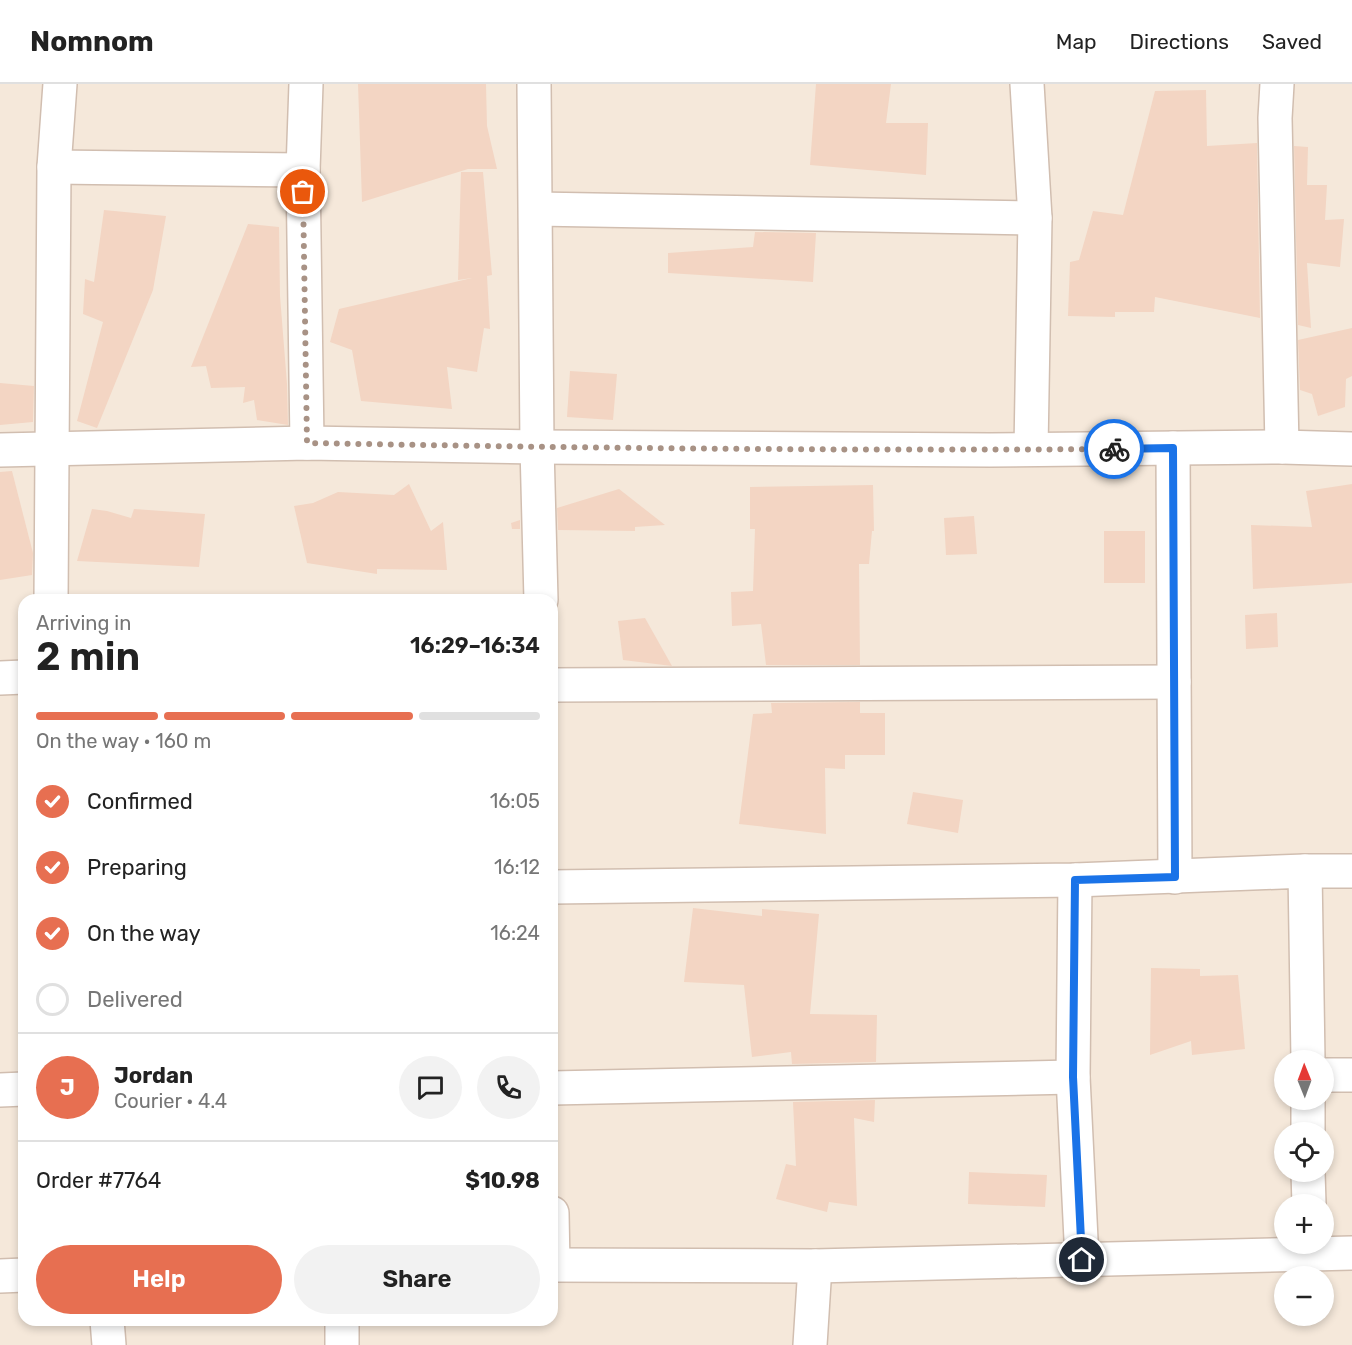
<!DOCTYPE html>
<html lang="en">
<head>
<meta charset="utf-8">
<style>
  body { margin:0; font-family:Rubik,sans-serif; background:#f2f2f2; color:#222; height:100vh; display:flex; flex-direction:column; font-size:22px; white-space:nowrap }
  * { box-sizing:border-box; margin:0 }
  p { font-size:20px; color:#767676 }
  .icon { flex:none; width:33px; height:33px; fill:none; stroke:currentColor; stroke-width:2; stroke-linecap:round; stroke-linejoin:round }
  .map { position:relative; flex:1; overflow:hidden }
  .panel { position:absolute; left:18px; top:510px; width:540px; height:732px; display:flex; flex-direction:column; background:#fff; border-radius:18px; box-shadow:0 3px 9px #0003 }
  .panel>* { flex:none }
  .needle { width:39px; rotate:359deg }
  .buttons { position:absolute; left:1274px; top:966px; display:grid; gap:12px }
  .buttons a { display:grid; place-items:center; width:60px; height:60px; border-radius:50%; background:#fff; box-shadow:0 3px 9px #0003; font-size:30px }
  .pin { position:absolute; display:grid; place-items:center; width:51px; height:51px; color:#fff; margin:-26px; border:3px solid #fff; border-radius:50%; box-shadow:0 2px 6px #0007 }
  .courier { position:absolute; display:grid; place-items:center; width:60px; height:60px; margin:-30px; border:4px solid #1a73e8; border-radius:50%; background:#fff; color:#222; box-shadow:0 2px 8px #0007 }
  .headline em { font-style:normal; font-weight:600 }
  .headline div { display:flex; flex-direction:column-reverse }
  .headline { display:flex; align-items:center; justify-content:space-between; height:102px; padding:0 18px }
  h1 { font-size:39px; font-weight:600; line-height:45px }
  .bar { display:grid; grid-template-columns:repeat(4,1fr); gap:9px 6px; align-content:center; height:72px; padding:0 18px }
  .bar i { height:8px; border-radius:4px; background:#e0e0e0 }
  .bar .on { background:#e76f51 }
  .bar p { grid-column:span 4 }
  .line { display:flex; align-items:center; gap:15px; padding:0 18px; border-top:2px solid #e0e0e0 }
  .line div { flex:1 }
  .round { display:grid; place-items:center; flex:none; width:63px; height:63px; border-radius:32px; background:#f2f2f2 }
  ol { padding:0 18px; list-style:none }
  li { display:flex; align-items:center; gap:18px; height:66px }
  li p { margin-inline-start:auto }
  li .icon { padding:6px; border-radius:50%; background:#e76f51; color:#fff; stroke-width:4 }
  li:last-child { color:#767676 }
  li i { width:33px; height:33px; border:3px solid #e0e0e0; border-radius:50% }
  .button { display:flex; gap:12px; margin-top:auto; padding:12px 18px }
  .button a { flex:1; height:69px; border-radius:36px; background:#e76f51; color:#fff; font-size:24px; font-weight:600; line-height:69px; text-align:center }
  .button a+a { background:#f2f2f2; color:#222 }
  header { display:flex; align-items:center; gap:36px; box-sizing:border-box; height:84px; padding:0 30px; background:#fff; border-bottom:2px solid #e0e0e0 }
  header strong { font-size:28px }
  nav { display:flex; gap:33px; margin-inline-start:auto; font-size:21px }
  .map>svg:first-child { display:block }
</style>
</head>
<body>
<header>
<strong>Nomnom</strong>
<nav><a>Map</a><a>Directions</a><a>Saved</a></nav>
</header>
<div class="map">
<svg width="1352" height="1261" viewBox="0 0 1352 1261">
  <rect width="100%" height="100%" fill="#fdf6ec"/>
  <path fill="#f5e8da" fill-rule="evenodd" d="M0,0h1352v1261h-1352zM24,516h528v720h-528zM1284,976h39v40h-39zM1284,1048h39v40h-39zM1284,1120h39v40h-39zM1284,1192h39v40h-39z"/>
  <g fill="#f3d5c3">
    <polygon points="358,0 486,0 487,42 497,85 468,85 362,118"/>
    <polygon points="816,0 891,0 886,39 928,39 926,91 810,81"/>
    <polygon points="1206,6 1207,62 1257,59 1260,234 1155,213 1154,228 1115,228 1115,233 1068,232 1070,178 1079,176 1093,127 1123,131 1155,7"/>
    <polygon points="1294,62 1308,63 1307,101 1327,101 1325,136 1344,135 1340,183 1307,179 1311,244 1298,241"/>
    <polygon points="461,88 483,88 492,191 487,192 490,245 484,244 477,288 447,283 452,325 361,317 352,266 330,258 339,225 472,194 458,196"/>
    <polygon points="104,126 166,132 153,206 97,344 77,337 103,238 83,230 85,195 94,198"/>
    <polygon points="248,140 279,143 280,212 287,300 288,341 257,336 254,316 243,319 245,303 211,304 206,282 191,283"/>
    <polygon points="755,148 816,149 813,198 668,189 668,169 753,163"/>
    <polygon points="1352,244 1352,292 1346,295 1345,323 1318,332 1312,310 1300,306 1298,256"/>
    <polygon points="570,287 617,290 613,336 567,333"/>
    <polygon points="0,299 34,302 33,338 0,341"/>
    <polygon points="12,387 33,469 32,491 0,496 0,388"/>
    <polygon points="409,400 431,447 443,438 447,486 377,485 377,490 307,479 294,422 313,419 338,408 394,411"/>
    <polygon points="1352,400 1352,499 1253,505 1251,441 1312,443 1306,407"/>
    <polygon points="873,401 874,447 872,447 869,480 859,480 860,581 766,581 761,540 732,542 731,508 753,507 755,445 750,445 750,403"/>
    <polygon points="619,405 665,441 635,443 635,447 558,446 557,424"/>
    <polygon points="92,425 107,427 131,434 134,425 205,430 199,483 77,477"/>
    <polygon points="974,432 977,470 946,471 944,434"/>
    <polygon points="520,436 520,445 512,445 511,439"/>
    <rect x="1104" y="447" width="41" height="52"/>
    <polygon points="1277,529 1278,563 1246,565 1245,531"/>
    <polygon points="645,534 672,582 623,576 618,537"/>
    <polygon points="860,618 860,629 885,629 885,671 845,671 845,685 825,684 826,750 739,740 753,630 772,629 771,619"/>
    <polygon points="913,708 963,716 958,749 907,740"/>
    <polygon points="693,824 762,832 762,825 819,830 810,930 877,931 876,978 792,980 791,968 752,973 744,901 684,898"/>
    <polygon points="1151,884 1200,885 1200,892 1238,891 1245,965 1192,971 1191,957 1150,971"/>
    <polygon points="875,1016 874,1038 854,1034 857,1122 829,1118 827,1128 776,1115 786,1080 796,1082 793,1018"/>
    <polygon points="969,1088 1047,1091 1045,1123 968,1120"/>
  </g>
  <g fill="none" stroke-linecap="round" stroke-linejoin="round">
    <g stroke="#d1beb0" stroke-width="36">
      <g id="minor">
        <polyline points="306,0 303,86 307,359"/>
        <polyline points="534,0 537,363 541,516"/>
        <polyline points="1027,0 1035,134 1031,365"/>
        <polyline points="1277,0 1275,34 1282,363"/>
        <polyline points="54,83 303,86"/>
        <polyline points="536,125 1035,134"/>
        <polyline points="1173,364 1175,793"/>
        <polyline points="0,366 307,359 537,363 990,366 1282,363 1352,365"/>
        <polyline points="51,516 54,83 60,0"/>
        <polyline points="0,594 24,593"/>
        <polyline points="552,601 1174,598"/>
        <polyline points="1305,787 1352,787"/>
        <polyline points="1075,796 1073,993 1082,1176"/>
        <polyline points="552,803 1075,796 1305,787 1308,976"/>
        <polyline points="1323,991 1352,991"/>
        <polyline points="552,1004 1073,993"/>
        <polyline points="0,1006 24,1005"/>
        <polyline points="1308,1016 1308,1048"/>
        <polyline points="1308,1088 1309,1120"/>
        <polyline points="552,1129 553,1181"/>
        <polyline points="552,1181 815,1182 1352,1169"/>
        <polyline points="0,1192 24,1191"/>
        <polyline points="107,1236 109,1261"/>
        <polyline points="342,1236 342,1261"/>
        <polyline points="810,1261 815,1182"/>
      </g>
    </g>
    <use href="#minor" stroke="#fff" stroke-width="33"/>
  </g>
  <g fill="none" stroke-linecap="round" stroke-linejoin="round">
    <path stroke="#a89285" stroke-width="6" stroke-dasharray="0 10.8" d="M303,108l4,251c269,5 538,8 807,6"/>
    <polyline stroke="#1a73e8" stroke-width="8" points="1082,1176 1073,993 1075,796 1175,793 1173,364 1114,365"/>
  </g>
</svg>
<div class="buttons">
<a><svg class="needle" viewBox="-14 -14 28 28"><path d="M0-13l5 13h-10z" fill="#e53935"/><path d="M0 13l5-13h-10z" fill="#767676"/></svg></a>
<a><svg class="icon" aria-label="locate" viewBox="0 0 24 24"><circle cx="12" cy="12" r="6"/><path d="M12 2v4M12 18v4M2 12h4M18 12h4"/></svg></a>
<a>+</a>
<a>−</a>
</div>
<div class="pin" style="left:303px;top:108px;background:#ea580c"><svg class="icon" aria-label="bag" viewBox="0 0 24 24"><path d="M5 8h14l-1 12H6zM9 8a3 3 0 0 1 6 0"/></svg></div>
<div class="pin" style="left:1082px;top:1176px;background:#1f2937"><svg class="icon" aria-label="home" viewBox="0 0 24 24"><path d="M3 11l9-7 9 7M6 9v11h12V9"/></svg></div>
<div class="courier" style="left:1114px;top:365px"><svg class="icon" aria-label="bike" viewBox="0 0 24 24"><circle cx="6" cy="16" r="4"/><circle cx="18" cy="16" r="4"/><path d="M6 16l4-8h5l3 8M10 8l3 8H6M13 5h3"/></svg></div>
<section class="panel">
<div class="headline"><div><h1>2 min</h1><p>Arriving in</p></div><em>16:29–16:34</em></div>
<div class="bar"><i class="on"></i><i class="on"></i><i class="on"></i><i></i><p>On the way · 160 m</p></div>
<ol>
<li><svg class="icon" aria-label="check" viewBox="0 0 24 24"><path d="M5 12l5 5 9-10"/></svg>Confirmed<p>16:05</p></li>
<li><svg class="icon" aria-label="check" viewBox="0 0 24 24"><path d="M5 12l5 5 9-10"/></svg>Preparing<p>16:12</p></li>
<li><svg class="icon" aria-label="check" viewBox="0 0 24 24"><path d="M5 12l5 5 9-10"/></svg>On the way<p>16:24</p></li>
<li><i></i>Delivered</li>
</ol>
<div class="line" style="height:108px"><b class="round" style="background:#e76f51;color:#fff">J</b><div><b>Jordan</b><p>Courier · 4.4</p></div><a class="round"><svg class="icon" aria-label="chat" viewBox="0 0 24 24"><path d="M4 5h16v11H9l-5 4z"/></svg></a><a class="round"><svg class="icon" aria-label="phone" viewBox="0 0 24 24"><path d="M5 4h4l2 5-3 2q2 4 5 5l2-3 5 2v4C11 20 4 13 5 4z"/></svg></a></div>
<div class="line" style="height:78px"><div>Order #7764</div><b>$10.98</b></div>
<div class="button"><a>Help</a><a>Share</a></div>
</section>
</div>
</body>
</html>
